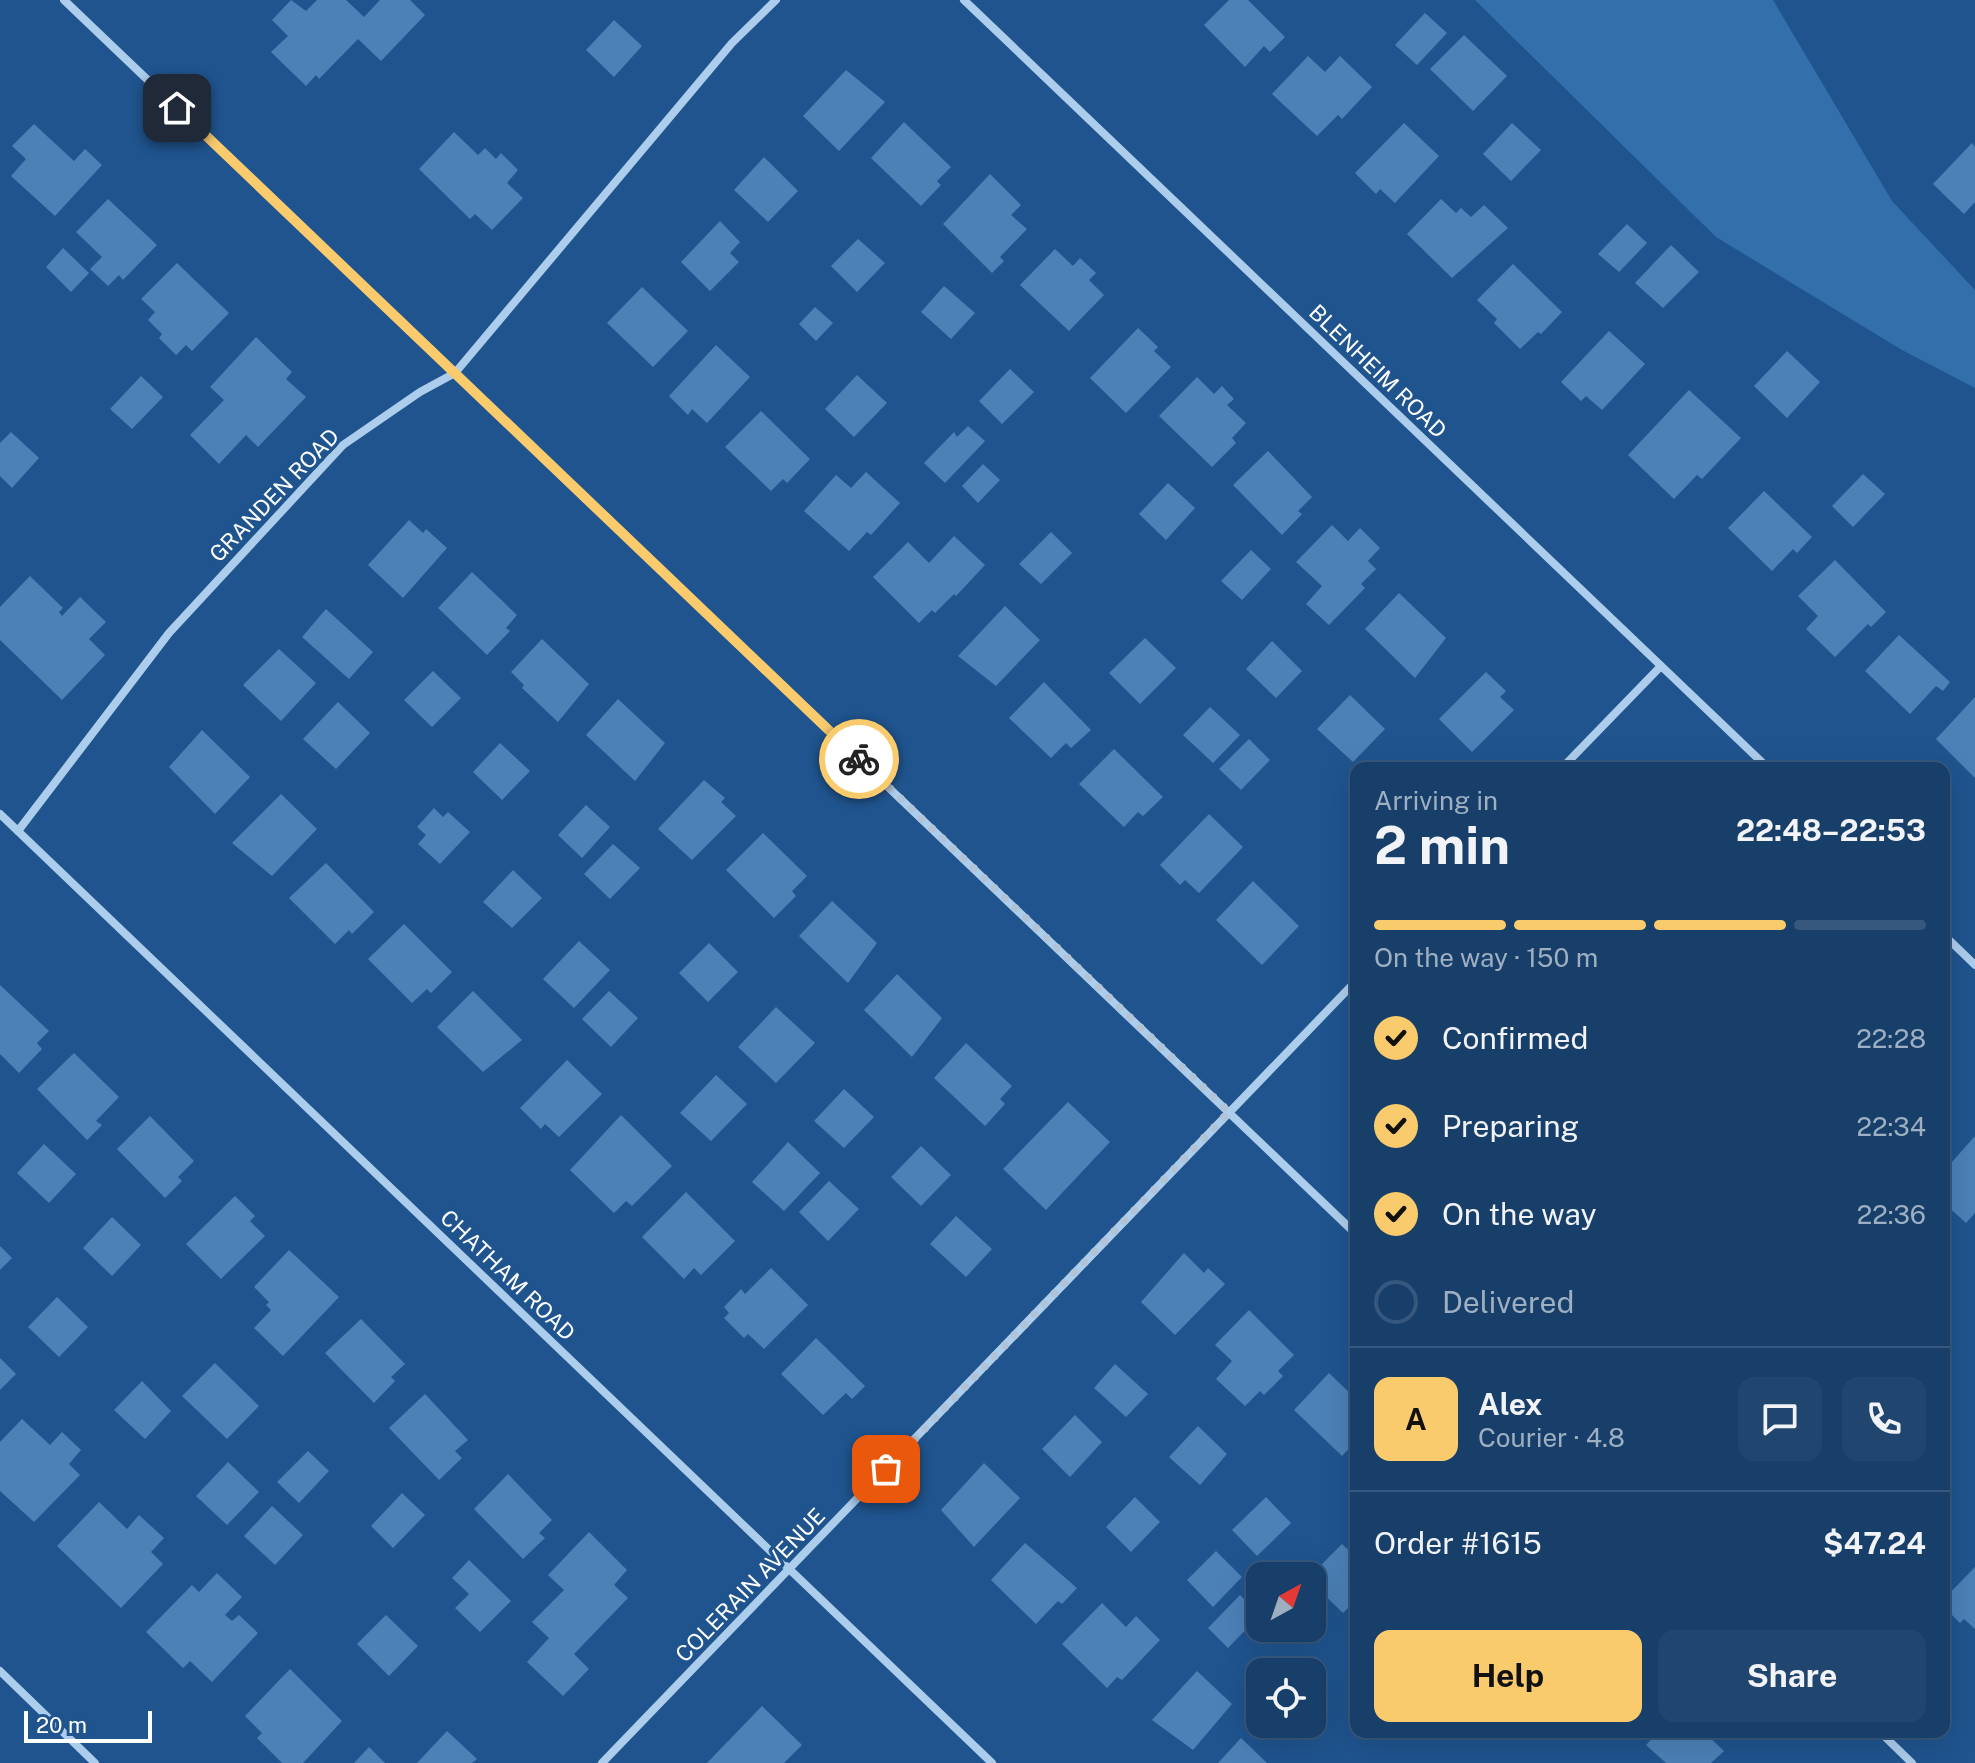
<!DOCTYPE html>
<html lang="en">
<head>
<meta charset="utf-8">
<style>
  body { margin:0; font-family:"Public Sans",sans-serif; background:#204670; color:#f1f3f6; height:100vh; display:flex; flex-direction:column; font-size:30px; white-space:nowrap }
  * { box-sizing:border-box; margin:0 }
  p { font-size:26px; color:#9eafc1 }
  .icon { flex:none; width:44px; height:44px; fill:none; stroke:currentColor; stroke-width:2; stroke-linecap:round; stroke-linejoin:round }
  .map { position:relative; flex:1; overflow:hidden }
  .drawer { position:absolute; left:1350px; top:762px; width:600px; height:976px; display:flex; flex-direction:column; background:#173f6a; border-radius:16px; box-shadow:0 8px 32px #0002,0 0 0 2px #36587e }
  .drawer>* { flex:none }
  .needle { width:52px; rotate:40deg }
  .tools { position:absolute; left:1246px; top:1562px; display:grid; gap:16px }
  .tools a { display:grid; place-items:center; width:80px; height:80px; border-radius:16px; background:#173f6a; box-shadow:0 8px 32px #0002,0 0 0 2px #36587e; font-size:40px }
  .scale { position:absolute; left:24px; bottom:20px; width:128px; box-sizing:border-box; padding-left:8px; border:4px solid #fff; border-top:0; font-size:22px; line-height:28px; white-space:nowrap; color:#fff; -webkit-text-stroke:6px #1f548e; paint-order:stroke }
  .pin { position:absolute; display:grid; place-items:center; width:68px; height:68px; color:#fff; margin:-34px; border-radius:16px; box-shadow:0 4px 12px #0006 }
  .courier { position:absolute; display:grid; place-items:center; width:80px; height:80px; margin:-40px; border:6px solid #facb6d; border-radius:50%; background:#fff; color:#222; box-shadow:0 2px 10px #0007 }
  .headline em { font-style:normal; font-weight:700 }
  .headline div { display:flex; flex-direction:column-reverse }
  .headline { display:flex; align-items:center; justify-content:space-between; height:136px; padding:0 24px }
  h1 { font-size:52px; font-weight:700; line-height:60px }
  .bar { display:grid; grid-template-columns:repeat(4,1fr); gap:12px 8px; align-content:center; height:96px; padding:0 24px }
  .bar i { height:10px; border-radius:6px; background:#36587e }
  .bar .current { background:#facb6d }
  .bar p { grid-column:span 4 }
  .line { display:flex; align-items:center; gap:20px; padding:0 24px; border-top:2px solid #36587e }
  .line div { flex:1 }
  .round { display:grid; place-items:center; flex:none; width:84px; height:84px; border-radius:16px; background:#204670 }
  ol { padding:0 24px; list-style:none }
  li { display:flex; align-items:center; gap:24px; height:88px }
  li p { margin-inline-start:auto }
  li .icon { padding:8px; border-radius:50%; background:#facb6d; color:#111; stroke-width:4 }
  li:last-child { color:#9eafc1 }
  li i { width:44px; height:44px; border:4px solid #36587e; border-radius:50% }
  .button { display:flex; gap:16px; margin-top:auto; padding:16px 24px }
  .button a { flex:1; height:92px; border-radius:16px; background:#facb6d; color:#111; font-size:32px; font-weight:700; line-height:92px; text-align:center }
  .button a+a { background:#204670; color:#f1f3f6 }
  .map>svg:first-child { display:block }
</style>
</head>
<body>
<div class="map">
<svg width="1975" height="1763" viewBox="0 0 1975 1763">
  <rect width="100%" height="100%" fill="#1f548e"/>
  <polygon fill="#336fab" points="1475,0 1773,0 1892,201 1975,290 1975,388 1902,350 1716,237"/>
  <g fill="#4c81b7">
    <polygon points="291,0 306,11 317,0 346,0 364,17 380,0 410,0 425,15 381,61 358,39 319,79 316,75 306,86 271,52 288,36 272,20"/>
    <polygon points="1229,0 1248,0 1285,37 1270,52 1264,46 1245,67 1204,25"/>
    <polygon points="1425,13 1447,33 1417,65 1395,45"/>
    <polygon points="614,20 642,46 614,77 586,50"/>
    <polygon points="1464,35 1507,76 1473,111 1430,69"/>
    <polygon points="1308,56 1325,72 1340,56 1372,87 1342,119 1338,115 1317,136 1272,94"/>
    <polygon points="846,70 885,102 839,151 803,116"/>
    <polygon points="904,122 951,167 937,181 941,185 921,206 871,158"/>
    <polygon points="1404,123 1439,156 1395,203 1380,189 1376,194 1355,173"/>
    <polygon points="1512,123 1541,150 1511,181 1483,154"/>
    <polygon points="34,124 74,161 85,149 102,165 55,216 11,176 26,159 12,146"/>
    <polygon points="454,132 478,155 485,148 496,159 501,153 518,170 507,183 523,198 492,230 475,214 470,219 419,169"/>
    <polygon points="1972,143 1975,147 1975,202 1964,214 1933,184"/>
    <polygon points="764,157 798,191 768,222 734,190"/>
    <polygon points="990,174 1021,205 1011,215 1027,229 1000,257 1004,261 992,273 943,224"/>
    <polygon points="108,199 157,245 123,280 119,275 108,286 90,269 102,257 76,232"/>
    <polygon points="1441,199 1456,213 1461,208 1471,217 1484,205 1508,228 1452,278 1407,234"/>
    <polygon points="720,221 740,242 730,253 739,262 710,291 681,262"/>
    <polygon points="1627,224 1647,243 1619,272 1598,254"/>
    <polygon points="858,239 885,263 857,292 831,266"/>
    <polygon points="1671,245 1699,272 1663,308 1635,283"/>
    <polygon points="63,248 89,273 71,292 46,267"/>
    <polygon points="1055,249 1073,266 1080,258 1096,273 1089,280 1104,295 1069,331 1020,285"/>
    <polygon points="177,263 229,313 192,351 186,345 176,355 159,338 162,334 148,320 155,312 141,299"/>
    <polygon points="1513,264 1562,312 1541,334 1538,332 1520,349 1494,323 1497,319 1477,300"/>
    <polygon points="944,286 975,313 951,339 921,312"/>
    <polygon points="642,287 688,331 653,367 607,323"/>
    <polygon points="815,307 833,323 816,341 799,324"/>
    <polygon points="1138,328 1158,347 1154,351 1171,367 1126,413 1090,378"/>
    <polygon points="1609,331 1645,364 1602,410 1586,396 1581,401 1561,382"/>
    <polygon points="256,337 292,372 286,379 306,397 258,447 246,435 219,464 190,435 224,400 210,387"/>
    <polygon points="716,345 750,377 707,423 692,409 688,415 669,396"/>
    <polygon points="1787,351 1820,382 1787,418 1754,386"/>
    <polygon points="1010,369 1034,392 1002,424 979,401"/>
    <polygon points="857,375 887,403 854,437 825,409"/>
    <polygon points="141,376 163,397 132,429 110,409"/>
    <polygon points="1197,377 1214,394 1222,386 1234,399 1227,405 1246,423 1232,438 1236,443 1212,467 1159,416"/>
    <polygon points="1689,390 1741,438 1702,479 1697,475 1674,499 1628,455"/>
    <polygon points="761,411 810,459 787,483 783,479 771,491 725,447"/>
    <polygon points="968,426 985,441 945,483 924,463 954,432 957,437"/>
    <polygon points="11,432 39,458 12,488 0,476 0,443"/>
    <polygon points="1268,451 1312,497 1298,511 1302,514 1282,535 1233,485"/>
    <polygon points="983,464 1000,480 978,503 962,486"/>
    <polygon points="866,472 900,503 871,535 867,532 849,551 804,511 836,475 851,488"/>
    <polygon points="1863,474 1885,494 1853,527 1832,506"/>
    <polygon points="1168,483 1195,508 1166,540 1139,514"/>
    <polygon points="1764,491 1812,537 1797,553 1793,549 1772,571 1728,528"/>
    <polygon points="409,520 423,533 426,529 447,548 403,598 368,565"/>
    <polygon points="1332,525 1348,541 1360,528 1380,548 1368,561 1376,569 1361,584 1365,588 1329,625 1306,604 1322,586 1296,562"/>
    <polygon points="1051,532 1072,553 1041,584 1019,564"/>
    <polygon points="954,536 985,565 956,596 954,594 935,613 932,610 919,623 873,577 908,542 929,563"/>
    <polygon points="1251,550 1271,569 1242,600 1221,581"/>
    <polygon points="1835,560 1886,612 1871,627 1868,624 1835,657 1806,629 1818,616 1798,596"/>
    <polygon points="472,572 517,615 506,628 510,631 487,655 438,608"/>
    <polygon points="30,576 63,608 59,612 62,616 80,597 106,622 89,639 105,655 62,700 0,640 0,607"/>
    <polygon points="1399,593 1446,638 1415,678 1365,629"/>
    <polygon points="1005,606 1040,640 996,686 958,656"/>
    <polygon points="326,609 373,652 349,679 302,637"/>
    <polygon points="1899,635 1950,682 1943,691 1936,686 1910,714 1865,671"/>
    <polygon points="1145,638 1176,668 1140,704 1109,673"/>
    <polygon points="542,639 589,684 558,722 522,688 524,685 511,672"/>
    <polygon points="1272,641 1302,671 1276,698 1246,669"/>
    <polygon points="279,649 316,683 281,721 243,685"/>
    <polygon points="433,671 461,698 432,727 404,700"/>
    <polygon points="1486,672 1506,691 1500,697 1514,710 1472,752 1439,719"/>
    <polygon points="1044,682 1091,730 1071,748 1066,743 1051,758 1009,718"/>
    <polygon points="1350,695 1385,729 1353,762 1317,729"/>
    <polygon points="1975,697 1975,778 1936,739"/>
    <polygon points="618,699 665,743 635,781 586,735"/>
    <polygon points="338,702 370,733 336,769 303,739"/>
    <polygon points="1210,707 1240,735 1213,763 1183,735"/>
    <polygon points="202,730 250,777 215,814 169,767"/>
    <polygon points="1249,739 1270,760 1241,790 1219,769"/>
    <polygon points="500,743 530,771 502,800 473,772"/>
    <polygon points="1114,749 1163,797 1143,816 1138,812 1124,827 1079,784"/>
    <polygon points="704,780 725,798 721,802 736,816 692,860 658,829"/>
    <polygon points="281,794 317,829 272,876 232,843"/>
    <polygon points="586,805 610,827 582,858 558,835"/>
    <polygon points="434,808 443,817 448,812 470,832 440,864 418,844 426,835 417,827"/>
    <polygon points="1209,814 1243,847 1199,893 1185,880 1180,885 1160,865"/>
    <polygon points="763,833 807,876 792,891 796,896 774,918 726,870"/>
    <polygon points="613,844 640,868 610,899 584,874"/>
    <polygon points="326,863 374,912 352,934 349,930 335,944 289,898"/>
    <polygon points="513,870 542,898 512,928 483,902"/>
    <polygon points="1253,881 1299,926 1262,965 1216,920"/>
    <polygon points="832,901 877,943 848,983 799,936"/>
    <polygon points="404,924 452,972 431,993 427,989 412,1003 368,959"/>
    <polygon points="579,941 610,970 574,1008 543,979"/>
    <polygon points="709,943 738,972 708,1002 679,973"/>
    <polygon points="897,974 942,1018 912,1057 864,1010"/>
    <polygon points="0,985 49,1031 37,1043 42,1049 19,1073 0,1054"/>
    <polygon points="473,991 522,1040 483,1072 437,1027"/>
    <polygon points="609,991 638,1018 611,1047 582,1019"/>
    <polygon points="776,1007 815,1043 776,1083 738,1047"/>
    <polygon points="966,1043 1012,1086 1000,1099 1005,1104 985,1126 934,1078"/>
    <polygon points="74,1053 119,1097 96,1121 102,1125 87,1140 37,1089"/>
    <polygon points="567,1060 602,1094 559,1137 545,1124 541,1129 520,1108"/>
    <polygon points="716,1075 747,1104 711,1141 680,1113"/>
    <polygon points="844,1089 874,1117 844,1148 814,1121"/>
    <polygon points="1068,1102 1110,1142 1046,1210 1003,1169"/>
    <polygon points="621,1115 672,1166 632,1206 626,1201 614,1213 570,1170"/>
    <polygon points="150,1116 194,1161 178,1177 182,1181 165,1198 117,1149"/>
    <polygon points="1975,1136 1975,1213 1966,1223 1944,1203 1944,1171"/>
    <polygon points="788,1142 820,1173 784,1211 752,1182"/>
    <polygon points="44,1144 76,1174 49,1203 17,1173"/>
    <polygon points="921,1146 951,1175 921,1206 891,1177"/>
    <polygon points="829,1181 859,1209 828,1241 799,1212"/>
    <polygon points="686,1192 735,1241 701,1275 694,1268 684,1279 642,1237"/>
    <polygon points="235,1196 255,1216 250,1221 265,1236 221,1279 186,1244"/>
    <polygon points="956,1216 992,1249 966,1277 930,1244"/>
    <polygon points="112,1217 141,1245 112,1276 83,1248"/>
    <polygon points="0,1246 12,1258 0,1270"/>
    <polygon points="289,1250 339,1297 283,1356 254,1328 271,1310 266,1305 269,1302 254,1287"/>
    <polygon points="1184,1253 1204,1273 1208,1268 1225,1284 1175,1335 1141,1302"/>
    <polygon points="771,1268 808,1305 764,1349 748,1334 744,1338 724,1318 729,1313 724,1307 741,1289 745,1294"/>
    <polygon points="57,1297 88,1327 59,1357 28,1327"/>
    <polygon points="1249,1310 1294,1355 1278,1371 1283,1376 1264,1395 1260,1391 1245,1406 1216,1379 1232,1361 1215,1345"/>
    <polygon points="361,1319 405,1364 391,1377 395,1381 374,1403 325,1353"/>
    <polygon points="816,1338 865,1386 852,1399 846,1393 823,1415 781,1374"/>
    <polygon points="0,1358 16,1374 0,1390"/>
    <polygon points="215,1363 259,1406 227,1439 182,1396"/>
    <polygon points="1115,1364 1148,1394 1126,1417 1094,1388"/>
    <polygon points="1329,1373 1356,1399 1356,1441 1342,1456 1294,1410"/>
    <polygon points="142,1381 171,1411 145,1439 114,1410"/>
    <polygon points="425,1394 468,1440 455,1451 462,1458 439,1480 389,1428"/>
    <polygon points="1075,1415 1102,1442 1070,1477 1042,1449"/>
    <polygon points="22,1419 50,1445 62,1432 81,1450 69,1464 80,1475 34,1522 0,1491 0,1442"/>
    <polygon points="1198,1426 1227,1454 1200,1485 1169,1457"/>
    <polygon points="308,1451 329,1471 299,1503 277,1482"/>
    <polygon points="228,1462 259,1492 227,1525 196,1496"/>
    <polygon points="984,1463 1020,1498 974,1547 941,1510"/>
    <polygon points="508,1474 552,1520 539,1533 545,1538 523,1559 474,1509"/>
    <polygon points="402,1493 425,1515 393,1548 371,1526"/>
    <polygon points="1135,1497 1160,1522 1131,1552 1106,1527"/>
    <polygon points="1266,1497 1291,1523 1257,1556 1232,1530"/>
    <polygon points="99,1502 127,1529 139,1515 164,1538 151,1552 163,1564 121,1608 57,1546"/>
    <polygon points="272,1506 303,1535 275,1565 244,1536"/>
    <polygon points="589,1532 627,1570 614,1585 628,1598 574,1654 589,1669 563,1696 527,1662 549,1638 532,1622 564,1590 548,1575"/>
    <polygon points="1025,1543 1077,1588 1062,1604 1058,1601 1036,1624 991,1580"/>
    <polygon points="1342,1544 1356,1557 1356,1600 1343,1613 1312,1583 1310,1576"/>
    <polygon points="1216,1551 1242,1577 1213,1607 1187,1580"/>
    <polygon points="469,1560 511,1601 480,1632 455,1608 469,1594 452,1578"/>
    <polygon points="1975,1567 1975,1629 1964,1619 1960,1623 1944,1607 1944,1599"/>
    <polygon points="217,1573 242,1597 225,1615 232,1621 239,1615 258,1633 212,1682 190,1661 183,1668 146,1632 192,1585 199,1592"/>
    <polygon points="1240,1595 1260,1615 1228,1648 1208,1628"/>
    <polygon points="1102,1603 1126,1627 1136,1616 1160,1640 1122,1680 1117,1677 1107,1688 1062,1644"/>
    <polygon points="386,1615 418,1646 389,1676 357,1644"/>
    <polygon points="290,1669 342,1721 303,1763 282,1763 257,1738 262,1733 245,1716"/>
    <polygon points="1197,1671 1232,1704 1193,1750 1152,1720"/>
    <polygon points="762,1706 802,1745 784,1763 707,1763"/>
    <polygon points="447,1731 477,1759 472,1763 417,1763"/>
    <polygon points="1658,1732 1704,1732 1724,1751 1711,1763 1666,1763 1646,1745"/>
    <polygon points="1241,1738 1267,1763 1218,1763"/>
    <polygon points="369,1747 385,1763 354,1763"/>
  </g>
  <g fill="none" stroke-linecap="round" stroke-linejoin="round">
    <g stroke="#adcdec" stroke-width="8">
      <polyline points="64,0 1356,1234"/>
      <polyline points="964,0 1768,768"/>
      <polyline points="1562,768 1661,666"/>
      <polyline points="0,814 992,1763"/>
      <polyline points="18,831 169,633 343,445 420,392 455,373 732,43 776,0"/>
      <polyline points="1944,935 1975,965"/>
      <polyline points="0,1671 95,1763"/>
      <polyline points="1880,1732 1912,1763"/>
      <polyline points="602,1763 1356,981"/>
    </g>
  </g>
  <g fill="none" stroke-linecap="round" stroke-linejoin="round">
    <polyline stroke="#b1c3d7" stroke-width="8" stroke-dasharray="0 14.4" points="859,759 1229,1112 886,1469"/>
    <polyline stroke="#facb6d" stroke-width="10" points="177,108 859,759"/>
  </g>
  <g text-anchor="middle" stroke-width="7" stroke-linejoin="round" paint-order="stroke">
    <g font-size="22" fill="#fff" stroke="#1f548e">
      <text transform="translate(1378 371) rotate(44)" y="8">BLENHEIM ROAD</text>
      <text transform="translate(274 495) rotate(-46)" y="8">GRANDEN ROAD</text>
      <text transform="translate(508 1275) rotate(44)" y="8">CHATHAM ROAD</text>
      <text transform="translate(750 1585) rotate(-46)" y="8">COLERAIN AVENUE</text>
    </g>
  </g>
</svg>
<div class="tools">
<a><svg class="needle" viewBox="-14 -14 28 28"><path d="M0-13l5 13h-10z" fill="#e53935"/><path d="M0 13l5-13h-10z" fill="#9eafc1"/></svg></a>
<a><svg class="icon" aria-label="locate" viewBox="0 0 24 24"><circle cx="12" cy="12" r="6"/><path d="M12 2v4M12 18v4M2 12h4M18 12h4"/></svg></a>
</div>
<div class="scale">20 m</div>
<div class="pin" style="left:886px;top:1469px;background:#ea580c"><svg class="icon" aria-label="bag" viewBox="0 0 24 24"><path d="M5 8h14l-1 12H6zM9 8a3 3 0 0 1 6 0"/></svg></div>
<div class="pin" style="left:177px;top:108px;background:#1f2937"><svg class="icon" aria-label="home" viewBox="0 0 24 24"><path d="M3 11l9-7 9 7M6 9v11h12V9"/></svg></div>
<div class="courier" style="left:859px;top:759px"><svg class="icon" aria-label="bike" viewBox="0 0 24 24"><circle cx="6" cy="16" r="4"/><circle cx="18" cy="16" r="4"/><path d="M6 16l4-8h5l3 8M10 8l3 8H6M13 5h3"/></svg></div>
<section class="drawer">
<div class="headline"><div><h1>2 min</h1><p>Arriving in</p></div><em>22:48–22:53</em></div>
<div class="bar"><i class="current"></i><i class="current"></i><i class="current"></i><i></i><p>On the way · 150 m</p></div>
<ol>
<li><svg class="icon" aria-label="check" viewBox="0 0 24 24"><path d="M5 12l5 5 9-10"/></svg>Confirmed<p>22:28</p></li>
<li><svg class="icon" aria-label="check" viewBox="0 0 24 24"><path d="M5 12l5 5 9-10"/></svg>Preparing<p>22:34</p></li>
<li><svg class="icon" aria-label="check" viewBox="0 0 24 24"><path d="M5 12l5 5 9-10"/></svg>On the way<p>22:36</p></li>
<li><i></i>Delivered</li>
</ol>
<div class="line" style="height:144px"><b class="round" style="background:#facb6d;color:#111">A</b><div><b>Alex</b><p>Courier · 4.8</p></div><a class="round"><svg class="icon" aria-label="chat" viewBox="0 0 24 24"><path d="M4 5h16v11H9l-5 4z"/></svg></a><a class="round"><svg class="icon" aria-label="phone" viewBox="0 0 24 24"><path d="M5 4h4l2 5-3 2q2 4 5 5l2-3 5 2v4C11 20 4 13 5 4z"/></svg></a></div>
<div class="line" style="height:104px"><div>Order #1615</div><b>$47.24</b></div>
<div class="button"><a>Help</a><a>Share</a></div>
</section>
</div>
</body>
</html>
